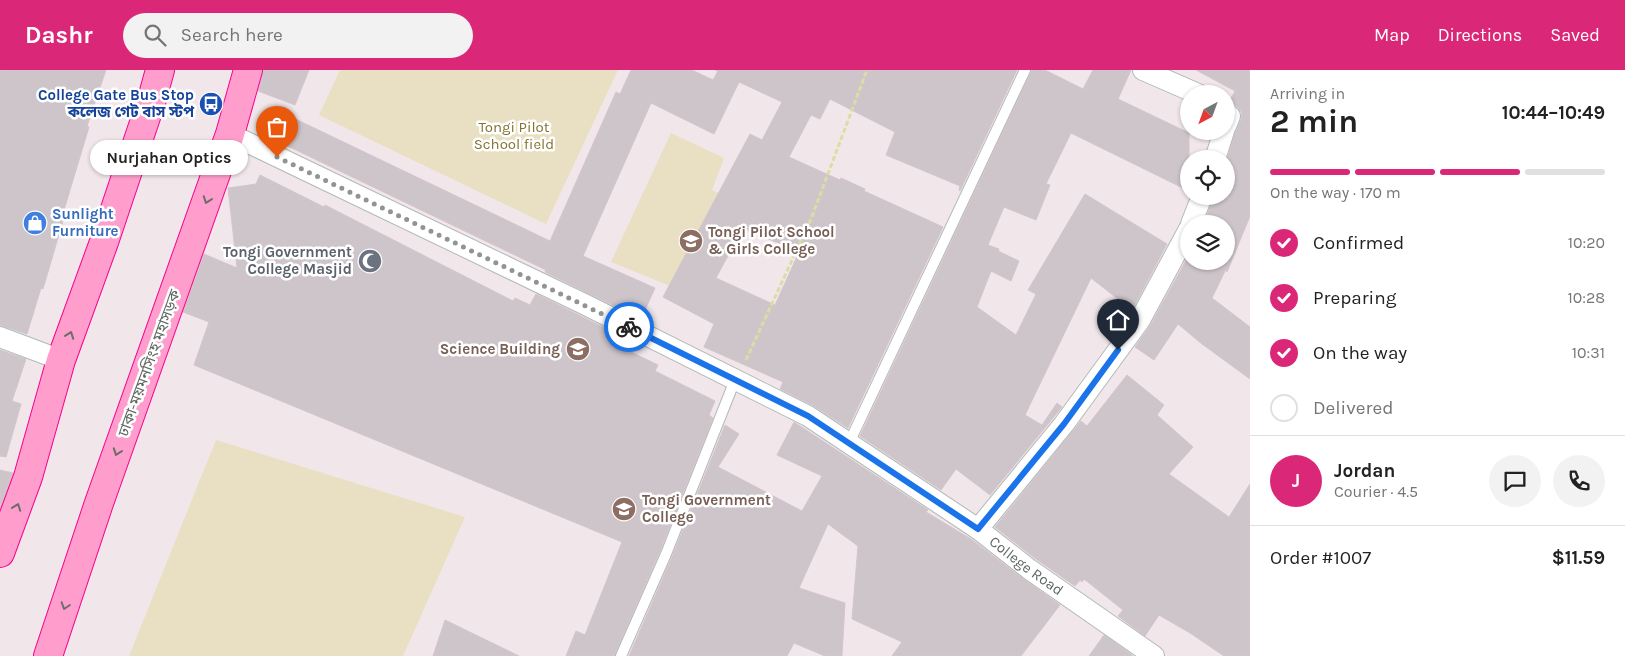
<!DOCTYPE html>
<html lang="en">
<head>
<meta charset="utf-8">
<style>
  body { margin:0; font-family:Karla,"Noto Sans Bengali",sans-serif; background:#f2f2f2; color:#222; height:100vh; display:flex; flex-direction:column; font-size:19px; white-space:nowrap }
  * { box-sizing:border-box; margin:0 }
  p { font-size:16px; color:#767676 }
  .icon { flex:none; width:28px; height:28px; fill:none; stroke:currentColor; stroke-width:2; stroke-linecap:round; stroke-linejoin:round }
  .map { position:relative; flex:1; overflow:hidden }
  .drawer { display:flex; flex-direction:column; background:#fff; width:375px }
  .drawer>* { flex:none }
  .needle { width:32px; rotate:221deg }
  .controls { position:absolute; left:1180px; top:15px; display:grid; gap:10px }
  .controls a { display:grid; place-items:center; width:55px; height:55px; border-radius:50%; background:#fff; box-shadow:0 1px 4px #0004; font-size:25px }
  .pin { position:absolute; display:grid; place-items:center; width:42px; height:42px; color:#fff; margin:-51px -21px; border-radius:50% 50% 50% 0; rotate:-45deg; box-shadow:0 0 5px #0007 }
  .pin .icon { rotate:45deg }
  .courier { position:absolute; display:grid; place-items:center; width:50px; height:50px; margin:-25px; border:4px solid #1a73e8; border-radius:50%; background:#fff; color:#222; box-shadow:0 1px 6px #0007 }
  .bubble { position:absolute; height:35px; border-radius:18px; background:#fff; box-shadow:0 1px 4px #0004; font-size:16px; font-weight:700; line-height:35px; text-align:center }
  .head em { font-style:normal; font-weight:700 }
  .head div { display:flex; flex-direction:column-reverse }
  .head { display:flex; align-items:center; justify-content:space-between; height:85px; padding:0 20px }
  h1 { font-size:32px; font-weight:700; line-height:38px }
  .bar { display:grid; grid-template-columns:repeat(4,1fr); gap:8px 5px; align-content:center; height:60px; padding:0 20px }
  .bar i { height:6px; border-radius:4px; background:#e0e0e0 }
  .bar .current { background:#db2777 }
  .bar p { grid-column:span 4 }
  .line { display:flex; align-items:center; gap:12px; padding:0 20px; border-top:1px solid #e0e0e0 }
  .line div { flex:1 }
  .round { display:grid; place-items:center; flex:none; width:52px; height:52px; border-radius:26px; background:#f2f2f2 }
  ol { padding:0 20px; list-style:none }
  li { display:flex; align-items:center; gap:15px; height:55px }
  li p { margin-inline-start:auto }
  li .icon { padding:5px; border-radius:50%; background:#db2777; color:#fff; stroke-width:4 }
  li:last-child { color:#767676 }
  li i { width:28px; height:28px; border:2px solid #e0e0e0; border-radius:50% }
  header { display:flex; align-items:center; gap:30px; box-sizing:border-box; height:70px; padding:0 25px; background:#db2777; color:#fff }
  header strong { font-size:24px }
  nav { display:flex; gap:28px; margin-inline-start:auto; font-size:18px }
  .search { width:350px; height:45px; background:#f2f2f2; display:flex; align-items:center; gap:12px; box-sizing:border-box; padding:0 18px; border-radius:28px; color:#767676; font-size:19px }
  main { display:flex; flex:1; min-height:0 }
  .map>svg:first-child { display:block }
</style>
</head>
<body>
<header>
<strong>Dashr</strong>
<div class="search"><svg class="icon" aria-label="search" viewBox="0 0 24 24"><circle cx="10" cy="10" r="6"/><path d="M15 15l6 6"/></svg>Search here</div>
<nav><a>Map</a><a>Directions</a><a>Saved</a></nav>
</header>
<main>
<div class="map">
<svg width="1250" height="586" viewBox="0 0 1250 586">
  <rect width="100%" height="100%" fill="#f1e7eb"/>
  <g fill="#e9dfc2">
    <polygon points="340,0 618,0 546,154 319,45"/>
    <polygon points="671,63 724,88 712,120 733,130 690,224 611,192"/>
    <polygon points="216,370 465,447 403,586 129,586"/>
  </g>
  <g fill="#cec5ca" stroke="#d6c4ce" fill-rule="evenodd">
    <polygon points="0,0 106,0 87,56 89,57 61,150 63,151 43,219 41,218 27,264 0,255"/>
    <polygon points="263,0 309,0 295,35 258,21"/>
    <path d="M631,0h61l21,10 5,-9 -3,-1h302l-57,121 -1,-1 1,-4 -74,-31 9,-23 -65,-33 -10,20 -9,-4 -22,42 51,23 1,-2 24,11 -1,2 79,36 -95,201 -34,-22 -34,-17 3,-7 -79,-35 10,-23 -51,-27 87,-163 12,6 20,-38 -43,-20 -25,52 -63,-31 -68,153 72,32 -14,31 -96,-47 1,-2 -273,-131 12,-25 265,127 66,-149 4,2zM743,158l56,24 -24,53 -59,-27z"/>
    <polygon points="1032,0 1045,0 1083,19 1093,0 1131,0 1118,29 1189,63 1189,121 1071,63 1046,114 1050,115 1036,150 1004,137 988,175 999,179 998,181 1019,191 1011,211 991,201 977,237 1016,265 1036,224 1028,220 1085,124 1167,174 1130,244 1115,264 1106,258 1123,233 1091,208 1025,345 1042,355 1057,333 1062,337 990,425 956,399 941,420 860,366"/>
    <polygon points="1196,0 1250,0 1250,146 1227,202 1226,199 1212,228 1250,257 1250,309 1202,274 1178,254 1154,290 1135,277 1150,256 1189,185 1189,191 1226,191 1226,154 1204,154 1214,126 1226,126 1226,93 1235,63 1241,50 1242,43 1237,36 1229,32 1235,21"/>
    <polygon points="260,105 324,137 325,135 513,231 515,228 530,235 536,224 579,245 631,271 627,280 658,295 655,301 715,331 709,345 713,348 660,481 614,586 566,586 576,561 585,565 622,472 194,295 209,252 183,242 204,184 237,198 228,118 256,114"/>
    <polygon points="0,280 26,289 12,331 21,334 6,387 0,386"/>
    <polygon points="1127,305 1164,335 1157,345 1193,377 1169,404 1229,447 1250,414 1250,586 1224,586 1190,563 1159,545 1145,566 1118,546 1123,540 1084,509 1082,512 1080,510 1075,516 1036,489 995,457 1081,351 1087,356"/>
    <polygon points="794,352 928,440 926,442 971,469 1022,508 1060,535 1021,586 892,586 902,572 852,549 858,476 828,454 799,518 845,533 842,586 825,586 794,573 787,586 629,586 672,487 725,355 739,364 718,397 802,441 822,406 777,385"/>
    <polygon points="0,400 13,403 0,438"/>
    <polygon points="445,550 519,586 433,586"/>
    <polygon points="1104,565 1132,585 1132,586 1089,586"/>
  </g>
  <g fill="none" stroke-linecap="round" stroke-linejoin="round">
    <g stroke="#b2bab5" stroke-width="12">
      <g id="service">
        <polyline points="849,373 1025,0"/>
        <polyline points="621,586 666,484 735,310"/>
      </g>
    </g>
    <g stroke="#b2bab5" stroke-width="22">
      <g id="minor">
        <polyline points="1143,0 1198,24"/>
        <polyline points="1226,43 1230,46 1226,56"/>
        <path id="s1" d="M230,64l354,170 224,112 170,113 51,40 125,87"/>
        <polyline points="1215,89 1224,61"/>
        <polyline points="1191,154 1202,126"/>
        <polyline points="0,267 61,290"/>
        <polyline points="978,459 1064,354 1140,250 1189,159"/>
      </g>
    </g>
    <g stroke="#f7008d" stroke-width="30">
      <g id="trunk">
        <polyline points="0,483 28,407 61,290 104,172 152,29 160,0"/>
        <polyline points="48,586 99,433 230,64 248,0"/>
      </g>
    </g>
    <polyline stroke="#dcdca4" stroke-width="3" stroke-dasharray="5 2.5" stroke-linecap="butt" points="746,290 811,149 867,0"/>
    <use href="#service" stroke="#fff" stroke-width="10"/>
    <use href="#minor" stroke="#fff" stroke-width="20"/>
    <use href="#trunk" stroke="#ff9ecc" stroke-width="28"/>
  </g>
  <defs><path id="oneway-chevron" d="M-2-3.5L2.5 0L-2 3.5" fill="none" stroke-width="1.6" stroke-linecap="round" stroke-linejoin="round" transform="scale(1.25)"/></defs>
  <g stroke="#6e6d6c">
    <use href="#oneway-chevron" transform="translate(207 130) rotate(110)"/>
    <use href="#oneway-chevron" transform="translate(70 265) rotate(-70)"/>
    <use href="#oneway-chevron" transform="translate(117 382) rotate(110)"/>
    <use href="#oneway-chevron" transform="translate(17 437) rotate(-70)"/>
    <use href="#oneway-chevron" transform="translate(65 536) rotate(108)"/>
  </g>
  <g fill="none" stroke-linecap="round" stroke-linejoin="round">
    <polyline stroke="#919491" stroke-width="5" stroke-dasharray="0 9" points="277,87 629,257"/>
    <polyline stroke="#1a73e8" stroke-width="6" points="629,257 808,346 978,459 1064,354 1118,280"/>
  </g>
  <defs>
    <g id="bus-disc" transform="scale(1.25)"><circle r="9.5" fill="#1a4fb4" stroke="#fff"/><path d="M-5-6H5V4H4V6H2V4H-2V6H-4V4H-5ZM-3.5-4V0h7V-4ZM-3.5 1.2v1.5H-2V1.2ZM2 1.2v1.5H3.5V1.2Z" fill="#fff"/></g>
    <g id="shop-disc" transform="scale(1.25)"><circle r="9.5" fill="#3f7fe0" stroke="#fff"/><path d="M-5-2.5h2.3a2.7 3.5 0 0 1 5.4 0H5L5.5 6h-11ZM-1.5-2.5h3a1.5 2.3 0 0 0-3 0Z" fill="#fff"/></g>
    <g id="school-disc" transform="scale(1.25)"><circle r="9.5" fill="#8d6e63" stroke="#fff"/><path d="M0-5L7-2L0 1L-7-2ZM-4 1L0 2.5L4 1V4Q0 6-4 4Z" fill="#fff"/></g>
    <g id="mosque-disc" transform="scale(1.25)"><circle r="9.5" fill="#6b7280" stroke="#fff"/><path d="M3.5-4.9A6 6 0 1 0 3.5 4.9A5 5 0 1 1 3.5-4.9Z" fill="#fff"/></g>
    <g id="university-disc" transform="scale(1.25)"><circle r="9.5" fill="#8d6e63" stroke="#fff"/><path d="M0-5L7-2L0 1L-7-2ZM-4 1L0 2.5L4 1V4Q0 6-4 4Z" fill="#fff"/></g>
  </defs>
  <g fill-rule="evenodd">
    <use href="#bus-disc" x="211" y="34"/>
    <use href="#shop-disc" x="35" y="153"/>
    <use href="#school-disc" x="691" y="171"/>
    <use href="#mosque-disc" x="370" y="191"/>
    <use href="#university-disc" x="578" y="279"/>
    <use href="#university-disc" x="624" y="439"/>
  </g>
  <g text-anchor="middle" stroke-width="5" stroke-linejoin="round" paint-order="stroke">
    <g font-size="15" font-weight="bold" fill="#164399" stroke="#fff" text-anchor="end">
      <text x="194" y="30">College Gate Bus Stop<tspan x="194" dy="17">কলেজ গেট বাস স্টপ</tspan></text>
    </g>
    <g font-size="15" fill="#847330" stroke="#fff">
      <text x="514" y="62">Tongi Pilot<tspan x="514" dy="17">School field</tspan></text>
    </g>
    <g font-size="15" font-weight="bold" fill="#366cbe" stroke="#fff" text-anchor="start">
      <text x="52" y="149">Sunlight<tspan x="52" dy="17">Furniture</tspan></text>
    </g>
    <g font-size="15" font-weight="bold" fill="#785e54" stroke="#fff" text-anchor="start">
      <text x="708" y="167">Tongi Pilot School<tspan x="708" dy="17">&amp; Girls College</tspan></text>
      <text x="560" y="284" text-anchor="end">Science Building</text>
      <text x="642" y="435">Tongi Government<tspan x="642" dy="17">College</tspan></text>
    </g>
    <g font-size="15" font-weight="bold" fill="#5b616d" stroke="#fff" text-anchor="end">
      <text x="352" y="187">Tongi Government<tspan x="352" dy="17">College Masjid</tspan></text>
    </g>
    <g font-size="15" fill="#5e6861" stroke="#fff">
      <text transform="translate(149 293) rotate(-70)" y="5">ঢাকা-ময়মনসিংহ মহাসড়ক</text>
      <text dy="5" stroke="none"><textPath href="#s1" startOffset="908">College Road</textPath></text>
    </g>
  </g>
</svg>
<div class="controls">
<a><svg class="needle" viewBox="-14 -14 28 28"><path d="M0-13l5 13h-10z" fill="#e53935"/><path d="M0 13l5-13h-10z" fill="#767676"/></svg></a>
<a><svg class="icon" aria-label="locate" viewBox="0 0 24 24"><circle cx="12" cy="12" r="6"/><path d="M12 2v4M12 18v4M2 12h4M18 12h4"/></svg></a>
<a><svg class="icon" aria-label="layers" viewBox="0 0 24 24"><path d="M12 4l9 5-9 5-9-5zM3 14l9 5 9-5"/></svg></a>
</div>
<div class="pin" style="left:277px;top:87px;background:#ea580c"><svg class="icon" aria-label="bag" viewBox="0 0 24 24"><path d="M5 8h14l-1 12H6zM9 8a3 3 0 0 1 6 0"/></svg></div>
<div class="pin" style="left:1118px;top:280px;background:#1f2937"><svg class="icon" aria-label="home" viewBox="0 0 24 24"><path d="M3 11l9-7 9 7M6 9v11h12V9"/></svg></div>
<div class="courier" style="left:629px;top:257px"><svg class="icon" aria-label="bike" viewBox="0 0 24 24"><circle cx="6" cy="16" r="4"/><circle cx="18" cy="16" r="4"/><path d="M6 16l4-8h5l3 8M10 8l3 8H6M13 5h3"/></svg></div>
<div class="bubble" style="left:90px;top:70px;width:158px">Nurjahan Optics</div>
</div>
<section class="drawer">
<div class="head"><div><h1>2 min</h1><p>Arriving in</p></div><em>10:44–10:49</em></div>
<div class="bar"><i class="current"></i><i class="current"></i><i class="current"></i><i></i><p>On the way · 170 m</p></div>
<ol>
<li><svg class="icon" aria-label="check" viewBox="0 0 24 24"><path d="M5 12l5 5 9-10"/></svg>Confirmed<p>10:20</p></li>
<li><svg class="icon" aria-label="check" viewBox="0 0 24 24"><path d="M5 12l5 5 9-10"/></svg>Preparing<p>10:28</p></li>
<li><svg class="icon" aria-label="check" viewBox="0 0 24 24"><path d="M5 12l5 5 9-10"/></svg>On the way<p>10:31</p></li>
<li><i></i>Delivered</li>
</ol>
<div class="line" style="height:90px"><b class="round" style="background:#db2777;color:#fff">J</b><div><b>Jordan</b><p>Courier · 4.5</p></div><a class="round"><svg class="icon" aria-label="chat" viewBox="0 0 24 24"><path d="M4 5h16v11H9l-5 4z"/></svg></a><a class="round"><svg class="icon" aria-label="phone" viewBox="0 0 24 24"><path d="M5 4h4l2 5-3 2q2 4 5 5l2-3 5 2v4C11 20 4 13 5 4z"/></svg></a></div>
<div class="line" style="height:65px"><div>Order #1007</div><b>$11.59</b></div>
</section>
</main>
</body>
</html>
